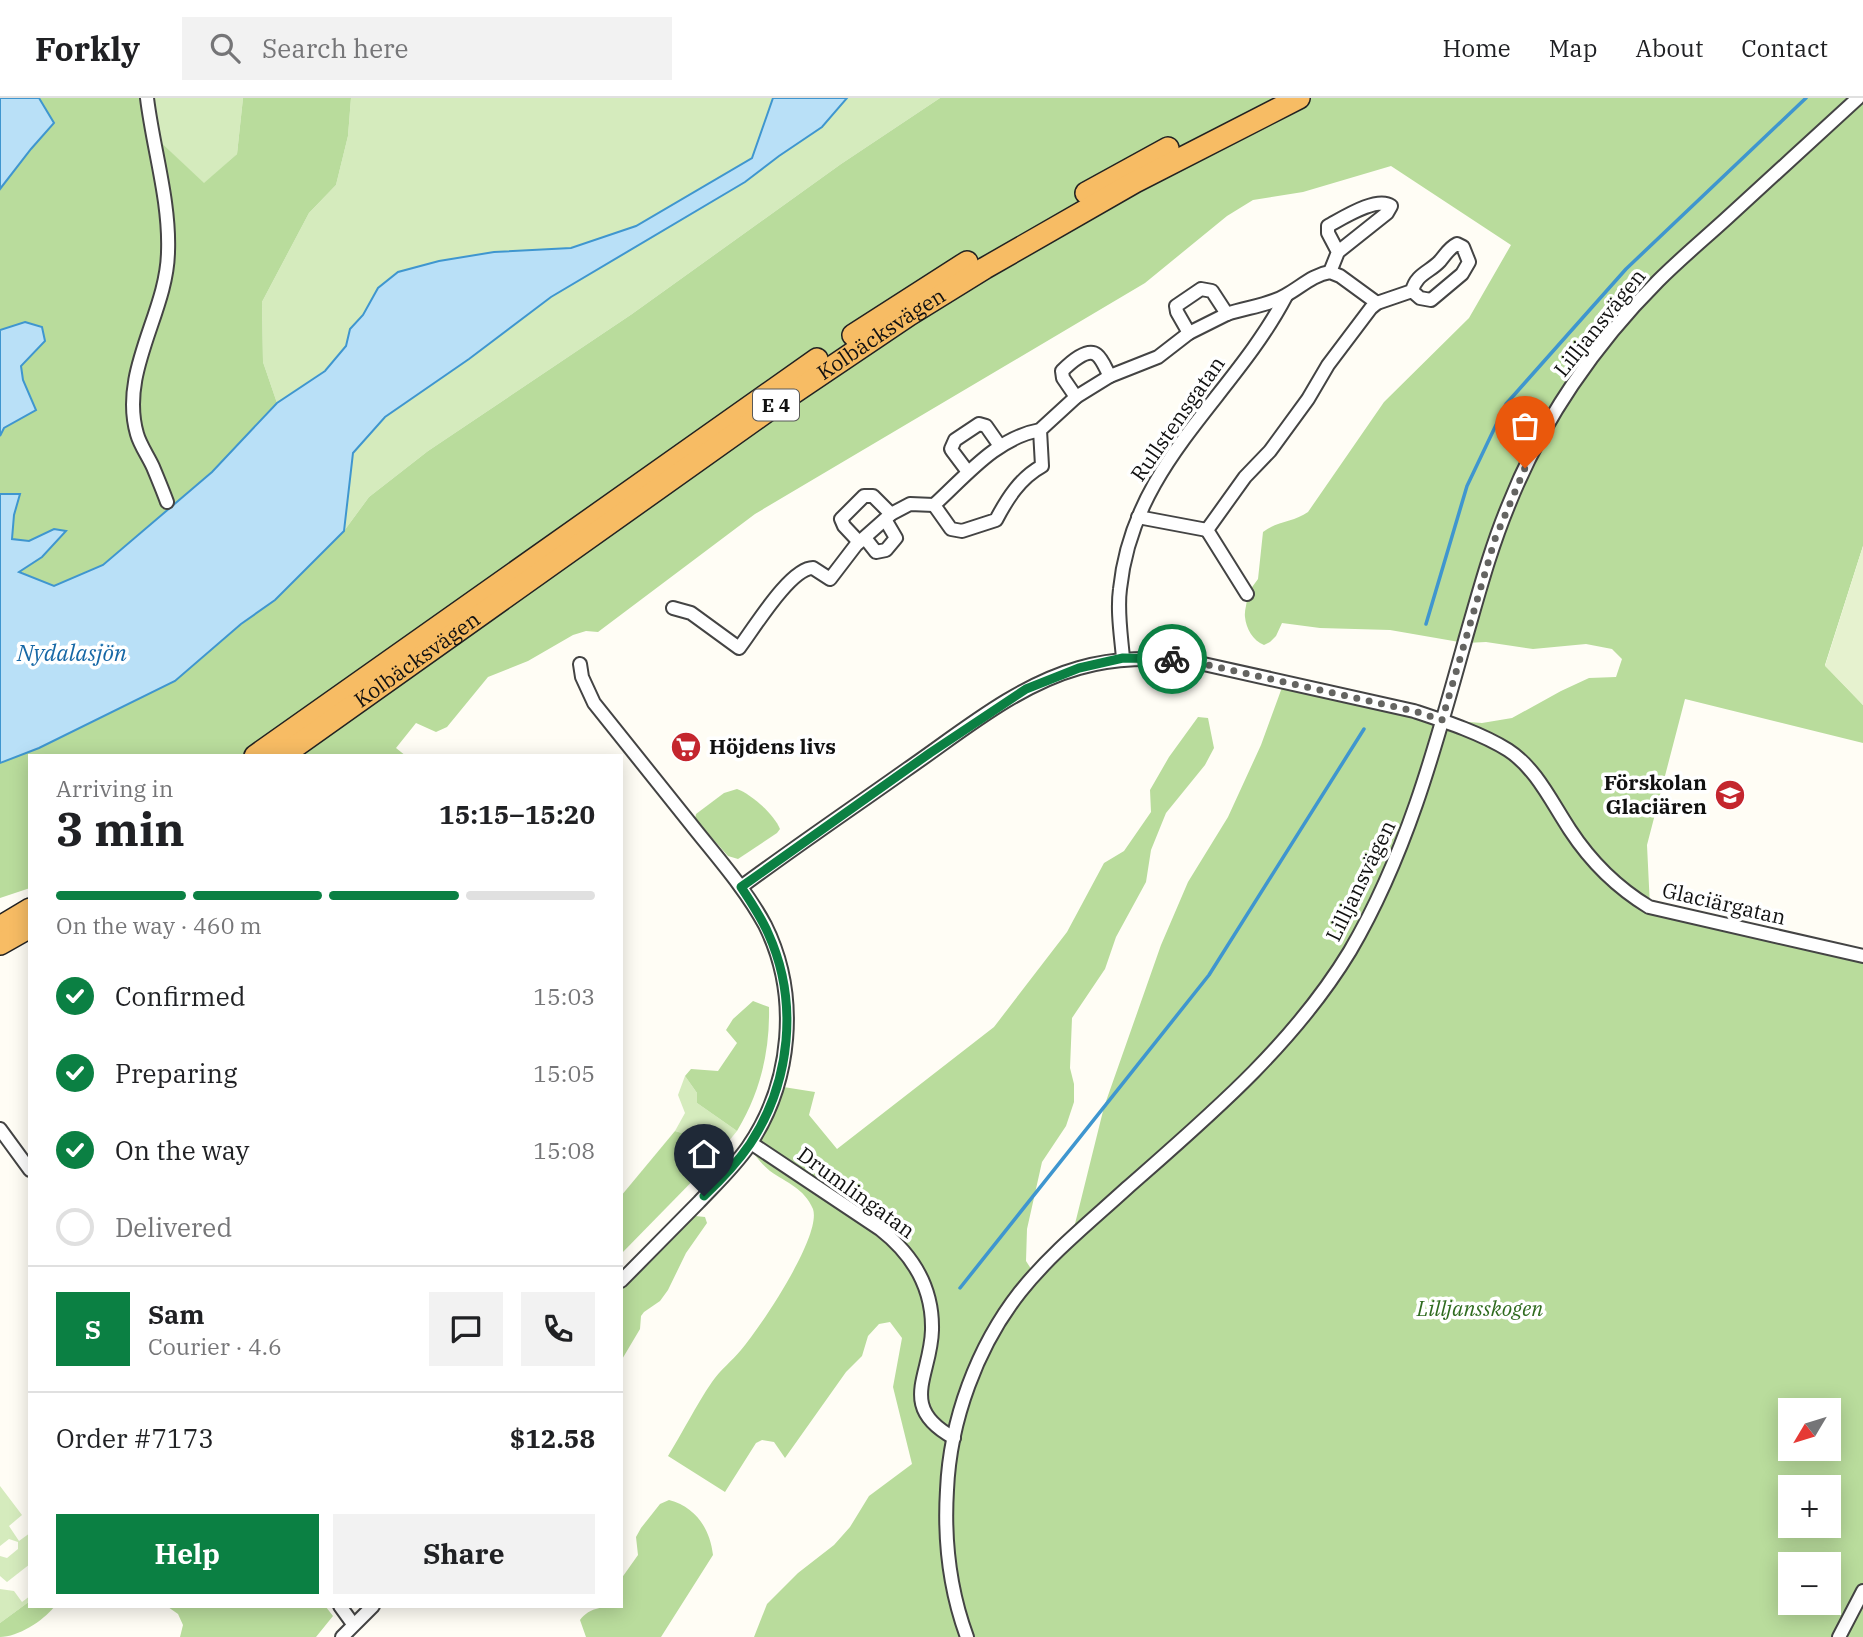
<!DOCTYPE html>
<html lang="en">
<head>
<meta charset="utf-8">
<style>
  body { margin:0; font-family:"IBM Plex Serif",serif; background:#f2f2f2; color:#202124; height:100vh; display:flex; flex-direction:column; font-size:26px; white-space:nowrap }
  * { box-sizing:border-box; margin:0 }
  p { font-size:23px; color:#757577 }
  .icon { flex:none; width:38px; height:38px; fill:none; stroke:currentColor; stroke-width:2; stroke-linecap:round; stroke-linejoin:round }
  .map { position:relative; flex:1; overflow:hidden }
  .details { position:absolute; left:28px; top:656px; width:595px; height:854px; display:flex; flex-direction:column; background:#fff; border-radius:0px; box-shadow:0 4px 18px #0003 }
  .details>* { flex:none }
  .needle { width:46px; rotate:232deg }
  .fabs { position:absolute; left:1778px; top:1300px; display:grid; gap:14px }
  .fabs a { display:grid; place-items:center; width:63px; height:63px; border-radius:0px; background:#fff; box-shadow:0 4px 18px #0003; font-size:35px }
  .pin { position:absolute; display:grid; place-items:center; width:60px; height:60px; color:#fff; margin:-72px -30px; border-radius:50% 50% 50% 0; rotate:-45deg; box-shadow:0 0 7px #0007 }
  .pin .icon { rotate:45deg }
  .courier { position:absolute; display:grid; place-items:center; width:70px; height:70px; margin:-35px; border:5px solid #0b8043; border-radius:50%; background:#fff; color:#222; box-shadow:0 2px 9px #0007 }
  .summary em { font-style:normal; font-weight:700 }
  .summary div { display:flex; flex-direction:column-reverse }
  .summary { display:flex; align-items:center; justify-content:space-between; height:119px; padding:0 28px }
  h1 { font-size:46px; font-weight:700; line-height:52px }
  .bar { display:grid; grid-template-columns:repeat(4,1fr); gap:10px 7px; align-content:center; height:84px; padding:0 28px }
  .bar i { height:9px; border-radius:5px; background:#e0e0e0 }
  .bar .current { background:#0b8043 }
  .bar p { grid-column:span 4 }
  .line { display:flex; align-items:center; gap:18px; padding:0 28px; border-top:2px solid #e0e0e0 }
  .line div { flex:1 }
  .round { display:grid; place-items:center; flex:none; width:74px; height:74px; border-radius:0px; background:#f2f2f2 }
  ol { padding:0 28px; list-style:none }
  li { display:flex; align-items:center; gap:21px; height:77px }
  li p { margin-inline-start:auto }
  li .icon { padding:7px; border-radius:50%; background:#0b8043; color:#fff; stroke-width:4 }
  li:last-child { color:#757577 }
  li i { width:38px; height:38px; border:4px solid #e0e0e0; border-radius:50% }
  .cta { display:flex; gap:14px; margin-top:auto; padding:14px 28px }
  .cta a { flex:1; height:80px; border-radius:0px; background:#0b8043; color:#fff; font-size:28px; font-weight:700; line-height:80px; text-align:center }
  .cta a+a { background:#f2f2f2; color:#202124 }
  header { display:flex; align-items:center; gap:42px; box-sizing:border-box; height:98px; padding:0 35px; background:#fff; border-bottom:2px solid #e0e0e0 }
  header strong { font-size:33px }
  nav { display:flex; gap:38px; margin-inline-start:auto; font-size:24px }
  .search { width:490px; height:63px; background:#f2f2f2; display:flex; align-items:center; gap:18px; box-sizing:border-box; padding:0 24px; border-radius:0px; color:#757577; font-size:26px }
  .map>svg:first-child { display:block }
</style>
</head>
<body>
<header>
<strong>Forkly</strong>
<div class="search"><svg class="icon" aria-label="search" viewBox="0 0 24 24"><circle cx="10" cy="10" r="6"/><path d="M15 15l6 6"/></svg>Search here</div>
<nav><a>Home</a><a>Map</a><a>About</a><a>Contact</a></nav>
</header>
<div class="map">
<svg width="1863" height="1539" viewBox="0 0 1863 1539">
  <rect width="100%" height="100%" fill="#fffdf5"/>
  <g fill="#d5ebbd">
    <polygon points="147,0 243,0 237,56 204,86 152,36"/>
    <polygon points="351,0 773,0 752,60 636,128 571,150 494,154 378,190 363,217 350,231 346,248 325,272 277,305 263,264 262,204 309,115 336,87 348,38"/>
    <polygon points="847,0 940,0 841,66 632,216 428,353 369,399 344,433 353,355 385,319 469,261 551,199 745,84 779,58 821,29"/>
    <polygon points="685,978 697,995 697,1005 737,1033 715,1060 685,1036 675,1033 685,1015 678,997"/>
    <polygon points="0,1388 22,1417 9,1428 19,1443 30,1435 30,1466 7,1484 0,1478 0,1458 7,1460 18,1451 18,1444 9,1441 0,1448"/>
    <polygon points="0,1491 14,1493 22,1504 30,1498 30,1503 0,1525"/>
  </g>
  <g fill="#b9dc9c" fill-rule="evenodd">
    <polygon points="39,0 147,0 152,36 204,85 237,56 243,0 351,0 348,38 336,87 309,115 262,204 263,264 277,305 212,374 103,467 54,488 18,473 42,459 66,433 54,431 29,443 12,441 14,417 20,396 0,396 0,338 4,330 36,312 23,282 21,268 42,229 25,224 0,232 0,91 31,51 54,25"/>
    <path d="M940,0h923v448l-38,119 38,40v38l-178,-44 -38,146 3,62 213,49v681h-1109l13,-33 31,-31 36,-28 16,-18 19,-31 43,-32 -19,-77 9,-49 -12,-16 -11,2 -11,12 -6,20 -16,16 -61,86 -11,-16 -12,-2 -6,3 -31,49 -57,-36c15,-24 28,-51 44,-74 8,-12 20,-21 29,-32 19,-22 81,-114 72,-141 -9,-21 -26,-26 -43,-38 -9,-7 -15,-16 -21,-24l28,-61 38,6 -6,23 28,34 157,-122 73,-95 37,-69 20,-12 27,-39 -1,-22 19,-33 29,-40 10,1 6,30 -9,17 -39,48 -15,37 -5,32 -30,55 -11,32 -33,49 -2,50 4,16v18l-8,24 -24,36 -15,67 -1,32 9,14 36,-35 33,-133 57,-162 27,-63 40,-65 33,-72 23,-63 158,38 40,3 30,-5 49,-27 28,-13 27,-1 6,-18 -10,-10 -26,-5 -53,5 -47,-7 -21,1 -75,-13 -70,-2 -38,-5 -6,13 -6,6 -6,3c-11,-4 -18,-17 -19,-28 -1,-7 3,-15 2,-23l11,-15 5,-47c14,-11 31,-10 45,-20l76,-110 85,-84 42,-73 -120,-79 -88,26 -50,8 -26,16 -82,67 -390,231 -157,118 -12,-1 -13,4 -45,26 -40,16 -41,50 -11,5 -20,-9 -20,25 10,8h-376v132l-30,10v-135l39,-15 202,-124 34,-24 69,-69 25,-34 59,-46 204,-137 209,-150zM1790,1312h39v39h-39zM1790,1390h39v38h-39zM1790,1466h39v39h-39z"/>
    <path d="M737,691c14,5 37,25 43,40l-3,4 -39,26 -10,-3 -33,-37 1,-5 28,-21z"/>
    <path d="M753,903l16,6c1,45 -9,86 -32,124l-40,-28v-10l-12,-17 6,-7 27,2 19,-28 -11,-13 7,-11z"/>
    <polygon points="675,1033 685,1036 715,1060 621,1156 621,1098"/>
    <polygon points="686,1117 705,1119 707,1125 686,1155 668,1192 660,1203 644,1214 641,1218 640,1231 621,1263 621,1183"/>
    <path d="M669,1402c27,7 41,29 44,55l-52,82h-75l-6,-17c9,-13 27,-14 41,-14v-27l17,-24 -2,-18 5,-9 19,-24z"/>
    <path d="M30,1503v5l24,1c-11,14 -36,30 -54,30v-14z"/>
    <polygon points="168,1509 326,1509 333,1518 316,1539 180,1539 183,1527 178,1516"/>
  </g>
  <polygon fill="#e6f2cf" points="1863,448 1863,607 1825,568"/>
  <g fill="#b9e0f7" stroke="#3f96cf" stroke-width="2">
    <polygon points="0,0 39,0 54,25 31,51 0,91"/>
    <polygon points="773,0 847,0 822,29 779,58 745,84 551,199 469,261 385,319 353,355 344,433 275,502 241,526 175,583 39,650 0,665 0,396 20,396 14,417 12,441 29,443 54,431 66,433 42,459 19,474 54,488 103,467 212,374 277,305 325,273 346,248 350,231 363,217 378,190 398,174 439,163 494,154 571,150 636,128 752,60"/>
    <polygon points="25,224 42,229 45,243 21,268 23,282 36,312 4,330 0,338 0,232"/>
  </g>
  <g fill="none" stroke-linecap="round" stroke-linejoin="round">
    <g stroke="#3f96cf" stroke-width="3.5">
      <polyline points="1426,526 1467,388 1506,306 1626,171 1806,0"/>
      <polyline points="960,1190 1209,877 1364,631"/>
    </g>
    <g stroke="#444" stroke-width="16">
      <g id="minor">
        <path d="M147,0c6,50 23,103 21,154 -1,61 -49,119 -31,182 3,11 11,22 16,33 5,12 10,24 14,35"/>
        <path d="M1330,174l8,-20 49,-39 4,-7c-14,-10 -48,12 -63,20v7l10,19"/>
        <polyline points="1189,235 1227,216"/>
        <polyline points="1076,299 1110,278"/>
        <path d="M1040,332c-44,8 -74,46 -106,75l17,24 11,2 34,-11c11,-21 24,-42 46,-54l-2,-36 36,-33 -13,-19 -1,-7c7,-7 25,-24 35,-16 6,5 9,15 13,21l48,-19 31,-24 -12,-21 -1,-6 25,-17 11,2 15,23c20,-7 41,-8 59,-19 15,-8 26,-20 44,-23l10,4 37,27"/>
        <polyline points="968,374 953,354 951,351 955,342 979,326 986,328 1000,348"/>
        <polyline points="1138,419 1207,432"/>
        <polyline points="865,440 876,454 886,452 896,440 886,423"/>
        <polyline points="859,444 844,428 841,421 864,398 873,398 891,416"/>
        <path d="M1247,496l-40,-64 38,-53 25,-26 38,-52 20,-34 43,-57 6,-5 35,-12c4,-17 18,-19 28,-30 6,-7 9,-13 17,-17l6,3 6,15 -7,12 -31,26 -11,-2 -8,-7"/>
        <path d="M673,510l18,5 48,35c14,-18 51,-80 74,-80l17,11 26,-34 35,-31 19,-10 24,1"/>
        <path d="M1123,560c-2,-23 -6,-47 -3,-69 13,-126 112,-190 166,-293"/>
        <path d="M580,566l2,13 12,26c32,40 64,80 96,120 26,33 55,65 75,102 35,70 27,158 -17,222 -14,20 -32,37 -49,55 -26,26 -52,53 -78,79"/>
        <path d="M741,789c54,-40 110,-78 165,-117 54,-37 109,-84 173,-102 38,-11 72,-10 111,-7l224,50c30,10 67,22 94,39 28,18 44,53 62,80 21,32 46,57 79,77l214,49"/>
        <polyline points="0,1031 30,1072"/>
        <path d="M751,1045l129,86c32,25 53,58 52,101 -1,46 -35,77 22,108"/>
        <polyline points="340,1508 353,1526"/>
        <polyline points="342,1539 373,1508"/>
        <path d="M967,1539c-17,-46 -23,-98 -20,-147 3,-70 30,-143 73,-198 31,-39 71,-71 107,-104 82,-72 166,-143 223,-237 57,-97 86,-206 116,-314 13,-45 25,-90 43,-133 33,-83 86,-160 149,-223 22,-22 46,-42 69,-63 44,-40 87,-80 131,-120"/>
        <polyline points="1839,1539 1863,1493"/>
      </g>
    </g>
    <g stroke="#222" stroke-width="24">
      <g id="trunk">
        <polyline points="1086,95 1168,50"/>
        <polyline points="853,237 967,164"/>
        <polyline points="255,658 817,261"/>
        <path id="s1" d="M282,658l498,-354 129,-87 76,-47 150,-86 164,-84"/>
        <polyline points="0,829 30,811"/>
        <polyline points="0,846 30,829"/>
      </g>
    </g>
    <use href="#minor" stroke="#fff" stroke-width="12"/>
    <use href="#trunk" stroke="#f7bc64" stroke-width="21"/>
  </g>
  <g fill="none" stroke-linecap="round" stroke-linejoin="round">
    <polyline stroke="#646461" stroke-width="7" stroke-dasharray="0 12.6" points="1172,561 1190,563 1414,613 1442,622 1495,441 1525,370"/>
    <path stroke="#0b8043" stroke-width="9" d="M704,1098c17,-16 33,-33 46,-52 41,-62 49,-143 18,-211 -7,-16 -17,-31 -27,-46l189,-134 96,-64 53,-21 44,-10 49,1"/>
  </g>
  <defs>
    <g id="supermarket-disc" transform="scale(1.575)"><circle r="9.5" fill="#c4262e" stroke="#fff"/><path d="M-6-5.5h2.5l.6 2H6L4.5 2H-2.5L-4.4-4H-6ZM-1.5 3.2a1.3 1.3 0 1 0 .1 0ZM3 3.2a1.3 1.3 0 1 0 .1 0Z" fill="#fff"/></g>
    <g id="school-disc" transform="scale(1.575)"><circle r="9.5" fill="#c4262e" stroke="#fff"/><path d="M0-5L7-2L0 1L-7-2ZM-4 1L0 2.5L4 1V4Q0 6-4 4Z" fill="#fff"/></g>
  </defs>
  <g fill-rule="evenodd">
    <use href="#supermarket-disc" x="686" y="649"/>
    <use href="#school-disc" x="1730" y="697"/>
  </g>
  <g text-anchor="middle" stroke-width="7" stroke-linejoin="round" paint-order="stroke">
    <rect fill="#fff" stroke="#585858" stroke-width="2" x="753" y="291.5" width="46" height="31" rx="5"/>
    <g font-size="19" font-weight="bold" fill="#111">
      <text x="776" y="314">E 4</text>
    </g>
    <g font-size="21" fill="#111" stroke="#fff">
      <text transform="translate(1600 225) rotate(-51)" y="7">Lilljansvägen</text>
      <text dy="7" stroke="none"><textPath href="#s1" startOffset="733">Kolbäcksvägen</textPath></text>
      <text transform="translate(1178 321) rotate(-55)" y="7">Rullstensgatan</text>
      <text dy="7" stroke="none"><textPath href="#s1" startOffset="166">Kolbäcksvägen</textPath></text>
      <text transform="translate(1361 783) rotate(-64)" y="7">Lilljansvägen</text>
      <text transform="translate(1724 806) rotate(13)" y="7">Glaciärgatan</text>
      <text transform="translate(856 1095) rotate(36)" y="7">Drumlingatan</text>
    </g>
    <g font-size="21" font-weight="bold" fill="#111" stroke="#fff" text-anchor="start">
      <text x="709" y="656">Höjdens livs</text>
      <text x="1707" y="692" text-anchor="end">Förskolan<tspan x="1707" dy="24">Glaciären</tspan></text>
    </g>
    <g font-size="21" font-style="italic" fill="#2f6b1f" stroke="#fff">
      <text x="1480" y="1218">Lilljansskogen</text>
    </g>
    <g font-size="23" font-style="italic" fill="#1768a6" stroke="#fff">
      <text x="72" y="563">Nydalasjön</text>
    </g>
  </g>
</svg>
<div class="fabs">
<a><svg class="needle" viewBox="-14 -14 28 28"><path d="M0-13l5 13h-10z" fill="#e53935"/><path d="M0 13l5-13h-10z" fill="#757577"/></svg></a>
<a>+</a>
<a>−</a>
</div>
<div class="pin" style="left:1525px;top:370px;background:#ea580c"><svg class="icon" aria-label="bag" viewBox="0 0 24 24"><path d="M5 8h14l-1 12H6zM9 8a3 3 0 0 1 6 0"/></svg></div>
<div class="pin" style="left:704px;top:1098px;background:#1f2937"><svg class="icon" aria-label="home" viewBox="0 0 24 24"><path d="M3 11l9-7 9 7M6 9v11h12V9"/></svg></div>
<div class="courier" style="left:1172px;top:561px"><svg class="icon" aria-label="bike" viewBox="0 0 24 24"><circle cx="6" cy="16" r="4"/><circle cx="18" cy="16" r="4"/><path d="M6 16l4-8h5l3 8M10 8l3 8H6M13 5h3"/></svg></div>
<section class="details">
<div class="summary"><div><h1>3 min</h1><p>Arriving in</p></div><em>15:15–15:20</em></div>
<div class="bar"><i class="current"></i><i class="current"></i><i class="current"></i><i></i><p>On the way · 460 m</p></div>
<ol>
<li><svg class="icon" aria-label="check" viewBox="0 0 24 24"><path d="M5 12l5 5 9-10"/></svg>Confirmed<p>15:03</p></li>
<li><svg class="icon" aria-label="check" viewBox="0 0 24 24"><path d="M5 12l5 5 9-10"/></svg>Preparing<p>15:05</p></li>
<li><svg class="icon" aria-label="check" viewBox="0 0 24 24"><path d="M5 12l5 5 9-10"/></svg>On the way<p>15:08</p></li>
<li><i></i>Delivered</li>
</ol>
<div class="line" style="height:126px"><b class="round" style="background:#0b8043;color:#fff">S</b><div><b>Sam</b><p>Courier · 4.6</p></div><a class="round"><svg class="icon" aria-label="chat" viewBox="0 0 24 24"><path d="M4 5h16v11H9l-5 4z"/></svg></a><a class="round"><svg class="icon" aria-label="phone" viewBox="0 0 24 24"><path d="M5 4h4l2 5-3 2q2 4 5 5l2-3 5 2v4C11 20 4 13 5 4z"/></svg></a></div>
<div class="line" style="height:91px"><div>Order #7173</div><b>$12.58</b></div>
<div class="cta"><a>Help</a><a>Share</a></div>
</section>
</div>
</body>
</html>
